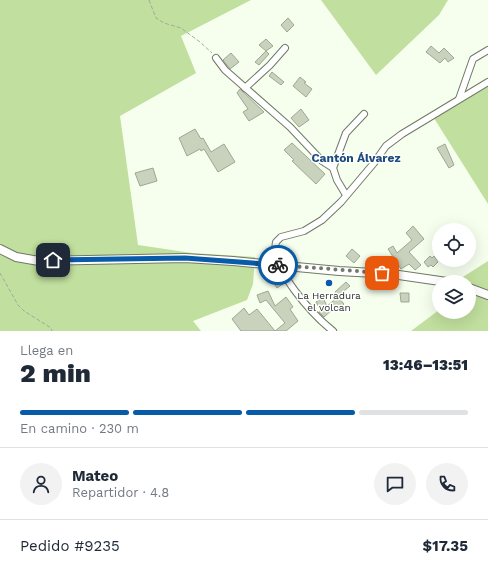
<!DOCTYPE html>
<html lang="es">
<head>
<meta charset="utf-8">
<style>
  body { margin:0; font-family:"Work Sans",sans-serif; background:#f2f2f3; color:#1f2937; height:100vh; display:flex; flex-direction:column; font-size:15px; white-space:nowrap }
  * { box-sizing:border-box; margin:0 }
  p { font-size:13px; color:#747a83 }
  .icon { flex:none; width:22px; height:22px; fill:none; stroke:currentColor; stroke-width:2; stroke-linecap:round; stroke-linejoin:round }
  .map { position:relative; height:331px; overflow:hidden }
  .details { display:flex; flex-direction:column; background:#fff; flex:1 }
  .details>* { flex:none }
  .fabs { position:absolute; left:432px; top:223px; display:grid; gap:8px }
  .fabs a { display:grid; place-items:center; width:44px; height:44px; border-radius:50%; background:#fff; box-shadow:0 4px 16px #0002; font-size:20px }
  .pin { position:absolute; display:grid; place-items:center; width:34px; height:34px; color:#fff; margin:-17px; border-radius:8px; box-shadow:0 2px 6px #0006 }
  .courier { position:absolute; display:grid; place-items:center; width:40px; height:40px; margin:-20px; border:3px solid #075ba9; border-radius:50%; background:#fff; color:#222; box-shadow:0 1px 5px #0007 }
  .head em { font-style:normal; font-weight:800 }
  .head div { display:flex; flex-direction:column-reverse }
  .head { display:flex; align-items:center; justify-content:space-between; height:68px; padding:0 20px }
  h1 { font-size:26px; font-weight:800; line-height:30px }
  .bar { display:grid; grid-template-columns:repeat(4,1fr); gap:6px 4px; align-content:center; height:48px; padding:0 20px }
  .bar i { height:5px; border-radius:3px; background:#e0e1e3 }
  .bar .active { background:#075ba9 }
  .bar p { grid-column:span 4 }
  .line { display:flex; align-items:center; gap:10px; padding:0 20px; border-top:1px solid #e0e1e3 }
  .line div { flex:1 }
  .round { display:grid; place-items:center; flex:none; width:42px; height:42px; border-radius:21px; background:#f2f2f3 }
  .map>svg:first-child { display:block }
</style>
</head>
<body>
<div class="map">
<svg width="488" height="331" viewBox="0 0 488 331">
  <rect width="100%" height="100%" fill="#f6ffee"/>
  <g fill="#c1df9e">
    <polygon points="0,0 251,0 181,36 196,73 120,116 138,245 192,253 255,257 253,284 247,300 193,321 201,331 0,331"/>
    <polygon points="321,0 448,0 439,15 376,75"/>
    <polygon points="488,79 488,204 432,115"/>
    <polygon points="488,261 488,331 411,331 439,310 439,312 469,312 469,282 455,282"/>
  </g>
  <g fill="#c8d2bd" stroke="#9ea793">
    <polygon points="288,18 294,25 287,32 281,25"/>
    <polygon points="266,39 273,46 266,51 269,54 259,65 255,62 266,51 259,45"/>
    <polygon points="431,46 439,53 444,48 454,58 448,62 445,58 440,63 426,52"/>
    <polygon points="231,53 239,62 230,69 223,60"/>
    <polygon points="272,72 284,82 281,85 269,76"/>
    <polygon points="300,77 306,82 304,83 312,89 306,97 293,86"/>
    <polygon points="240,89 264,112 249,121 243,112 248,109 237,93"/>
    <polygon points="301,109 309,120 299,127 291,118"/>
    <polygon points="195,129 201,139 203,138 211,152 224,144 235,162 218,172 204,149 201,151 200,149 187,156 179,138"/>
    <polygon points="292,143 325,174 316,184 292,161 294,160 284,150"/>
    <polygon points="445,144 454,165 449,168 437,148"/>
    <polygon points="153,168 157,181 140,186 135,173"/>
    <polygon points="413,226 424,239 409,252 421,265 415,270 409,264 401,269 388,249 393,246 397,253 412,240 406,233"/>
    <polygon points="352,249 360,256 354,263 346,256"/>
    <polygon points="430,256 432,258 434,256 438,262 433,267 431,265 428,267 424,262"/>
    <polygon points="276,276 277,279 281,277 284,283 277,288 271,279"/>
    <polygon points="346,282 350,286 338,296 335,292"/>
    <polygon points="268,291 275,306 286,297 293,307 290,309 298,321 286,331 275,331 285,323 266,300 260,303 257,295"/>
    <polygon points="400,293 409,293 409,302 401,302"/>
    <polygon points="338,297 344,304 335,312 333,309 324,317 319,312 321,311 316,302 323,298 327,306"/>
    <polygon points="244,308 249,315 257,309 275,331 241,331 232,319"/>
  </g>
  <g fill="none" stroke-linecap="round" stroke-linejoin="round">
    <g stroke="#707966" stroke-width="8">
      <g id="street">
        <polyline points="216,58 225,70 290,127 322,161 333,168 337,180 346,195"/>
        <polyline points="245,88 270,65 285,48"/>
        <polyline points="459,99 473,59 488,50"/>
        <polyline points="333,168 346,133 364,114"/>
        <path d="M333,331c-19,-15 -63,-62 -57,-89l5,-5 23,-6 18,-11 19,-18 33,-39 12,-17 16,-12 86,-52"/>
      </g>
    </g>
    <g stroke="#707966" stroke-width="10">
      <g id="secondary">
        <polyline points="0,249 16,257 39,261 185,258 233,261 339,271 392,274 447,282"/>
        <polyline points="469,288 488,295"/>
      </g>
    </g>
    <g stroke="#a3aa9d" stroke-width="1" stroke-dasharray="4 2" stroke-linecap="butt">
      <polyline points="149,0 156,18 164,23 181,28 200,42 212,53"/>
      <polyline points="0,273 18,305 24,311 51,328 52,331"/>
    </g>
    <use href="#street" stroke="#fff" stroke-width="6"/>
    <use href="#secondary" stroke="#fff" stroke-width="8"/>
  </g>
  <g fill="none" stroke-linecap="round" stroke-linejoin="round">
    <polyline stroke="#72786d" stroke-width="4" stroke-dasharray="0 7.2" points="278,265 382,273"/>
    <polyline stroke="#075ba9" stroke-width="5" points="53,260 185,258 278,265"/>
  </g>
  <circle fill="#075ba9" stroke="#fff" stroke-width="1.5" cx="329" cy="283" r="4"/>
  <g text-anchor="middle" stroke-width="3" stroke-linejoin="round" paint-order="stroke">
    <g font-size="10" fill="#2b2f27" stroke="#fff">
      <text x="329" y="299">La Herradura<tspan x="329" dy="12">el volcan</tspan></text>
    </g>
    <g font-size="12" font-weight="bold" fill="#1e4c7f" stroke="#fff">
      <text x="356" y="162">Cantón Álvarez</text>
    </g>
  </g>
</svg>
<div class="fabs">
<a><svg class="icon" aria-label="locate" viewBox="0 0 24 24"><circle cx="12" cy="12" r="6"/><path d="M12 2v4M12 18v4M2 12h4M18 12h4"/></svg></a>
<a><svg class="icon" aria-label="layers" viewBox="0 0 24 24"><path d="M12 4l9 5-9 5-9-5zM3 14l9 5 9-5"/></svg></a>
</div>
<div class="pin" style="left:382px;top:273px;background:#ea580c"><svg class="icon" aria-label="bag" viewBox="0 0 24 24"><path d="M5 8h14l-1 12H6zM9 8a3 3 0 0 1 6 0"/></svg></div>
<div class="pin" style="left:53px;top:260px;background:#1f2937"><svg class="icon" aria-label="home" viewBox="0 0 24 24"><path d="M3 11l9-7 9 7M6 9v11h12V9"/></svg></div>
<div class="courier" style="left:278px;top:265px"><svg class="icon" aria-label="bike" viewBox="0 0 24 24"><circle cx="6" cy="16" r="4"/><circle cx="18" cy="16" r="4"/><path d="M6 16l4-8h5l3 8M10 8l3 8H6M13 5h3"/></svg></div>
</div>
<section class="details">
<div class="head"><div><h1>2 min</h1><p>Llega en</p></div><em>13:46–13:51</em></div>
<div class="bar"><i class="active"></i><i class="active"></i><i class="active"></i><i></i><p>En camino · 230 m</p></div>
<div class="line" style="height:72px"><a class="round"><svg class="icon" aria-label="person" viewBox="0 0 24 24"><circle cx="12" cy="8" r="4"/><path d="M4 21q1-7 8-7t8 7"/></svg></a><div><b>Mateo</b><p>Repartidor · 4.8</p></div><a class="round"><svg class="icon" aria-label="chat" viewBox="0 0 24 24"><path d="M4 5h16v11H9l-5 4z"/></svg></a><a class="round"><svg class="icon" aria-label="phone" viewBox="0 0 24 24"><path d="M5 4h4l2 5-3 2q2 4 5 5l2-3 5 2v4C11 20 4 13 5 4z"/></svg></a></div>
<div class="line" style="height:52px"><div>Pedido #9235</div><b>$17.35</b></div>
</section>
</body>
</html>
